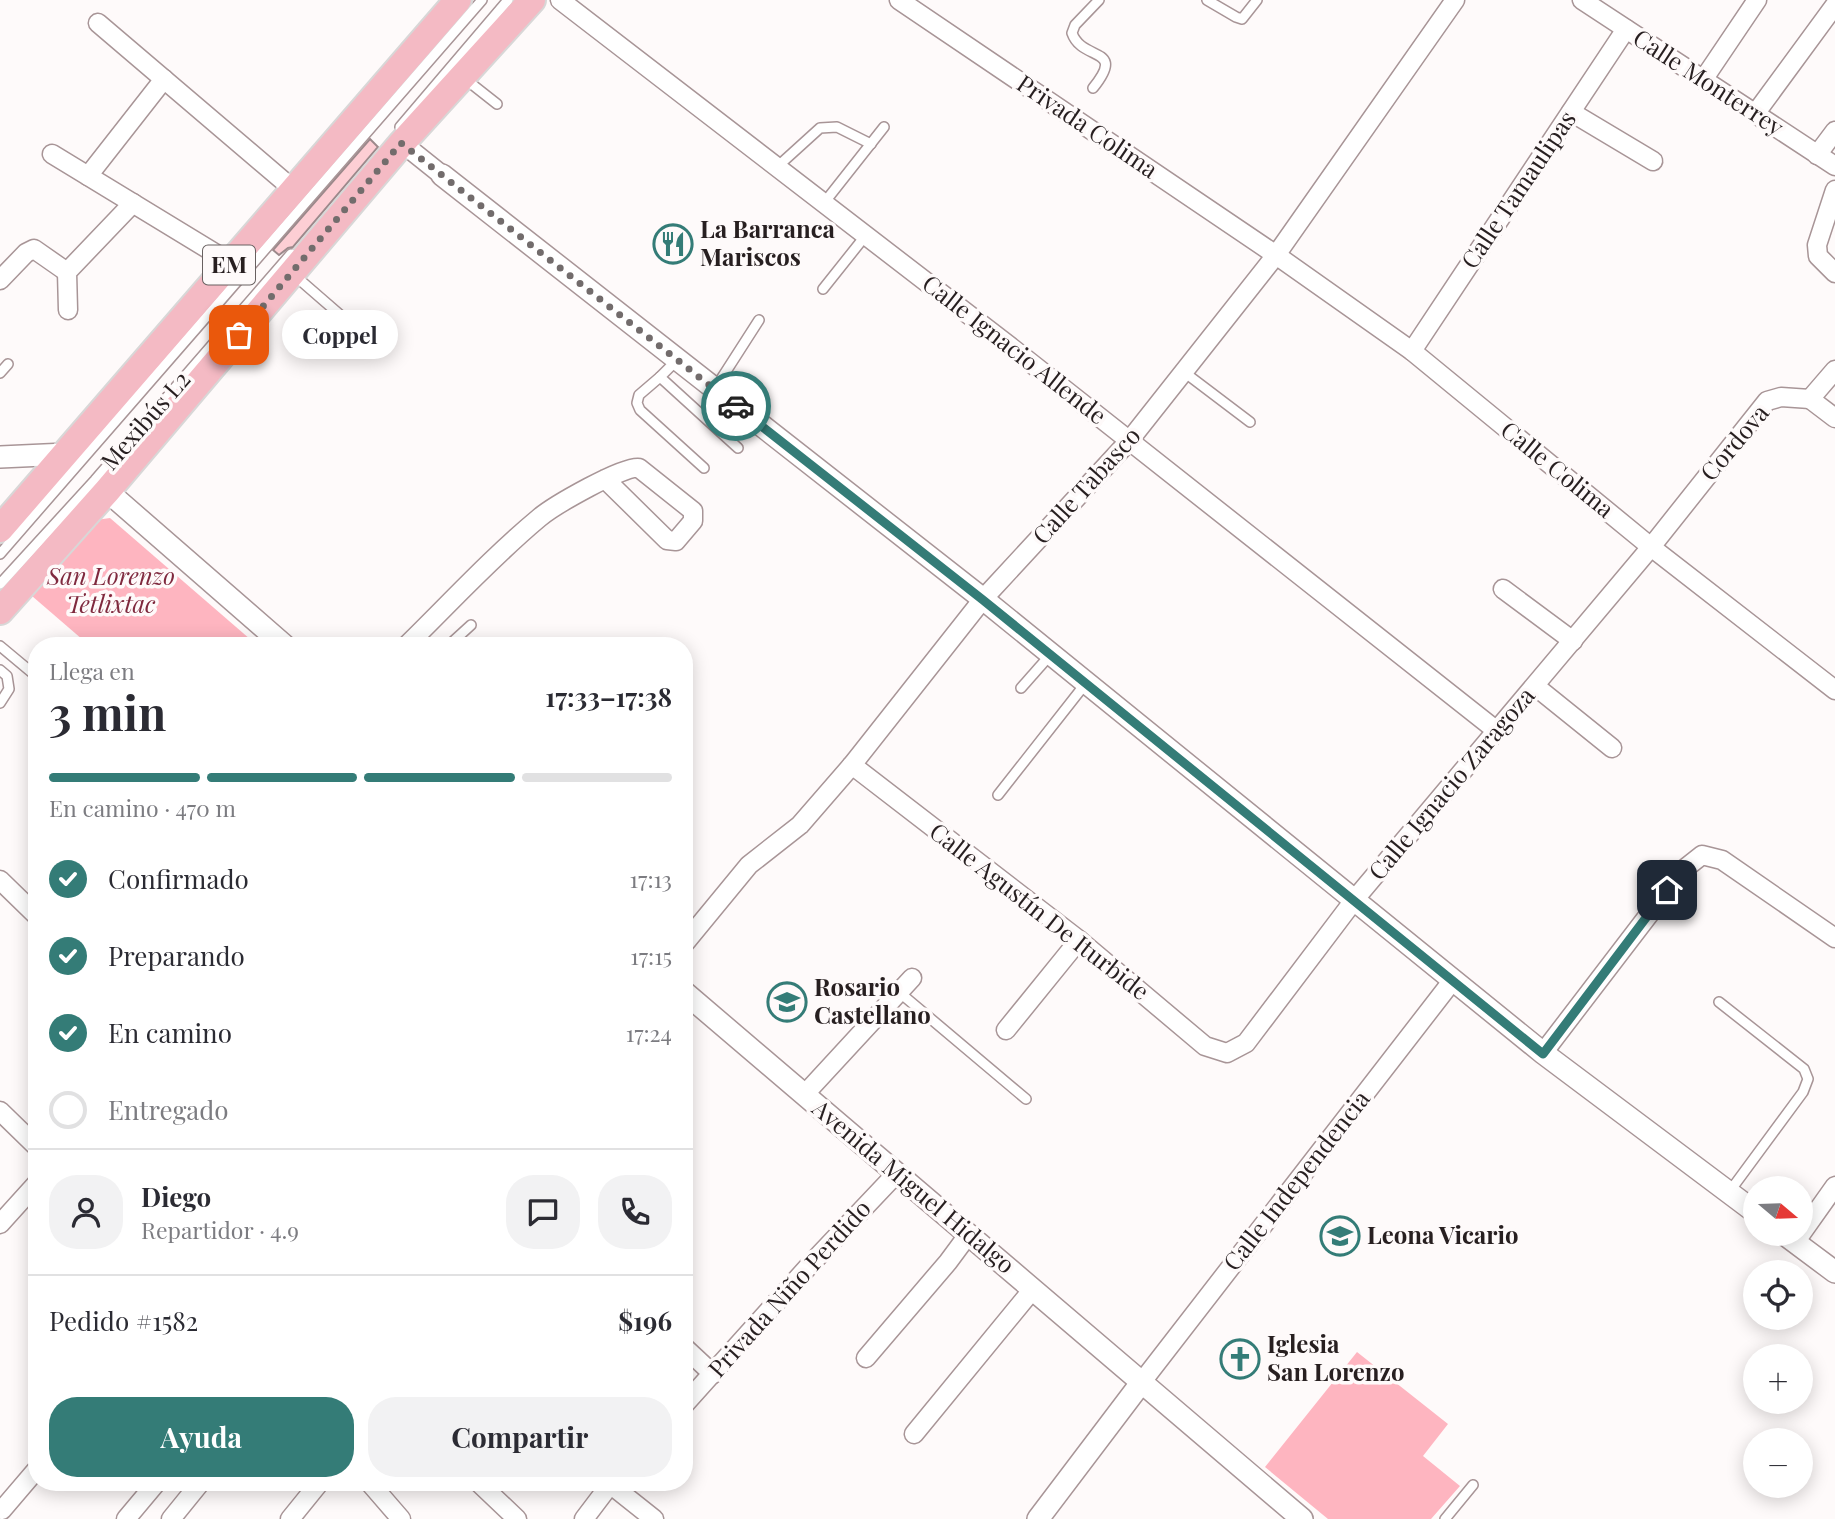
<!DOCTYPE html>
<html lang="es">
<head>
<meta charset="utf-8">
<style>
  body { margin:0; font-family:"Playfair Display",serif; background:#f2f2f3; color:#2b2b33; height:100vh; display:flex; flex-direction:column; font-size:26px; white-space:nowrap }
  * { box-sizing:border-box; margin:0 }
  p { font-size:23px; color:#7c7c81 }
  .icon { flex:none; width:38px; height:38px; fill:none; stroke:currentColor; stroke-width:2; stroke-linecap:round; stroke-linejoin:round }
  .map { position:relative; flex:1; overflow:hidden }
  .details { position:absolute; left:28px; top:637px; width:665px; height:854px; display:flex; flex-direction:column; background:#fff; border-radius:28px; box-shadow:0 4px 18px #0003 }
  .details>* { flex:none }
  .needle { width:46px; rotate:109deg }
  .fabs { position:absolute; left:1743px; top:1176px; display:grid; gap:14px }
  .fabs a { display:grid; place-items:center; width:70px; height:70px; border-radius:50%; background:#fff; box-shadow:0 4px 18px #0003; font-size:35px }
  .pin { position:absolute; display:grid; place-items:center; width:60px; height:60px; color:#fff; margin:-30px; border-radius:14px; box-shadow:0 4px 10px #0006 }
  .courier { position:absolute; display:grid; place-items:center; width:70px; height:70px; margin:-35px; border:5px solid #347c77; border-radius:50%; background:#fff; color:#222; box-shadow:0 2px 9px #0007 }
  .bubble { position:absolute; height:49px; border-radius:24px; background:#fff; box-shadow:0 4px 18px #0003; font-size:23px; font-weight:700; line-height:49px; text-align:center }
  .head em { font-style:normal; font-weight:700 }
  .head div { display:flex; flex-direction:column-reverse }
  .head { display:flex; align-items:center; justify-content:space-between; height:119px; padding:0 21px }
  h1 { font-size:46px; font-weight:700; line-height:52px }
  .bar { display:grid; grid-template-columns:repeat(4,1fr); gap:10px 7px; align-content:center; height:84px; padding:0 21px }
  .bar i { height:9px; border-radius:5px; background:#e1e1e2 }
  .bar .selected { background:#347c77 }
  .bar p { grid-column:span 4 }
  .line { display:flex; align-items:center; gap:18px; padding:0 21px; border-top:2px solid #e1e1e2 }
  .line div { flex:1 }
  .round { display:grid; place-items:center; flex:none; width:74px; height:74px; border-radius:28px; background:#f2f2f3 }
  ol { padding:0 21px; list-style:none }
  li { display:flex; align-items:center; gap:21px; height:77px }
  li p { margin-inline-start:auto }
  li .icon { padding:7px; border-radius:50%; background:#347c77; color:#fff; stroke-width:4 }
  li:last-child { color:#7c7c81 }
  li i { width:38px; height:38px; border:4px solid #e1e1e2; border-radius:50% }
  .primary-button { display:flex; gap:14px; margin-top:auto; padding:14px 21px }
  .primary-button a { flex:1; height:80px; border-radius:28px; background:#347c77; color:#fff; font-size:28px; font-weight:700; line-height:80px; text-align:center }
  .primary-button a+a { background:#f2f2f3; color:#2b2b33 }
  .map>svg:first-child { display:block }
</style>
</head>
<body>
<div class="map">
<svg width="1835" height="1519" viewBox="0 0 1835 1519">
  <rect width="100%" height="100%" fill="#fefafa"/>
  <g fill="#feb5c0">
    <polygon points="110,518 258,646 90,646 32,596 96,520"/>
    <polygon points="1357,1352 1448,1424 1423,1456 1460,1486 1431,1519 1328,1519 1265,1467"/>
  </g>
  <polygon fill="#fdced4" stroke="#9c898b" stroke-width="2" points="370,139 378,147 293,247 288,248 279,255 273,250"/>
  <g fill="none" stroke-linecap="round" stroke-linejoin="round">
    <g stroke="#a89597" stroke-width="12">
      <g id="service">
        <polyline points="1207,0 1236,17 1242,19 1257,0"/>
        <polyline points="464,78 497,104"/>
        <path d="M1093,88c34,-42 -11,-26 -21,-55l3,-8 24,-25"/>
        <polyline points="400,127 508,0"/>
        <polyline points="777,167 820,128 837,127 871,144"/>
        <polyline points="824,203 884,127"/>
        <polyline points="293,274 369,340"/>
        <polyline points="823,289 866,235"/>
        <polyline points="677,360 660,377 738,448"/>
        <polyline points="1184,372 1250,422"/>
        <polyline points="0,373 8,364"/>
        <polyline points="660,377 639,395 637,403 640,410 704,468"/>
        <polyline points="716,387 759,320"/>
        <polyline points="0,554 482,0"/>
        <polyline points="0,584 95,480 291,254"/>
        <polyline points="0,646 36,676"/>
        <polyline points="448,646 471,625"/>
        <polyline points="0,670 7,676 9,689 0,703"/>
        <polyline points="1021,688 1051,654"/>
        <polyline points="998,795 1086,683"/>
        <polyline points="899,992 1026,1099"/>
        <polyline points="1719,1002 1804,1069 1808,1079 1803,1092 1730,1191"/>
        <polyline points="1445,1519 1473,1485"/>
      </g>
    </g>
    <g stroke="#a89597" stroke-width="21">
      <g id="minor">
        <polyline points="560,0 1012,348 1497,731"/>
        <polyline points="899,0 1276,255 1412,351 1651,547 1835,690"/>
        <polyline points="1582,0 1835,166"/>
        <polyline points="98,23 294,190"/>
        <polyline points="1703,80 1757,0"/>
        <polyline points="1571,112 1653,161"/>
        <polyline points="1755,114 1835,5"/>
        <polyline points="402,143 442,175"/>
        <polyline points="52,154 231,263"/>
        <polyline points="1817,155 1835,131"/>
        <polyline points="88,176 164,79"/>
        <polyline points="1835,190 1817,245 1818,256 1835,273"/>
        <polyline points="0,280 26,253 34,249 67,272"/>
        <polyline points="68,310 67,272 133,203"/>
        <polyline points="1412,351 1626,29"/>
        <polyline points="1810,399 1835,418"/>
        <polyline points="1503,589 1573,641"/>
        <path d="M406,646c43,-42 86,-89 133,-128 14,-12 85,-53 100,-50l54,43v10l-17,20 -9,-1 -62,-61"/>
        <polyline points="1535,686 1612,748"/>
        <polyline points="852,765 1079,940 1205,1046 1227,1053 1246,1043 1355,899 1651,547 1767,401 1781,397 1810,399 1835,370"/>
        <polyline points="0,880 37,916"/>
        <polyline points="684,944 749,865 800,825 852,765 983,599 1129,441 1276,255 1455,0"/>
        <polyline points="1006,1030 1079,940"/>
        <polyline points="1543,1053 1683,870 1702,855 1722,860 1835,938"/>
        <polyline points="804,1095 912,978"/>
        <polyline points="0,1111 37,1147"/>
        <polyline points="0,1224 37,1183"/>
        <polyline points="1801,1234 1835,1186"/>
        <polyline points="684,1347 713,1374"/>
        <polyline points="866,1358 948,1262 968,1235"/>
        <polyline points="1141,1383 1453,980"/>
        <polyline points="684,1405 807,1268 896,1174"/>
        <polyline points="914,1434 1033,1289"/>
        <polyline points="369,1482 401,1519"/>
        <polyline points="478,1482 517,1519"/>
        <polyline points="610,1484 654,1519"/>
        <polyline points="2,1510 37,1469"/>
        <polyline points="126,1519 157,1482"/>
        <polyline points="171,1519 201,1482"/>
        <polyline points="290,1519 320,1482"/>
        <polyline points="584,1519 612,1482"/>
      </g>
    </g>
    <g stroke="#a89597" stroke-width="24">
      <g id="tertiary">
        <polyline points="442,175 983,599 1543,1053 1755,1212"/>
        <polyline points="0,457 66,454"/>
        <polyline points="107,491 285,646"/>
        <polyline points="684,992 1302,1519"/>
        <polyline points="1784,1234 1835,1272"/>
        <polyline points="1038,1519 1141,1383"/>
      </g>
    </g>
    <g stroke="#d8d7d7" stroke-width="30">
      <g id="primary">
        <polyline points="0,529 458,0"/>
        <polyline points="0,611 107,491 402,143 532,0"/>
      </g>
    </g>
    <use href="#service" stroke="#fff" stroke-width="9"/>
    <use href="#minor" stroke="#fff" stroke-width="18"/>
    <use href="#tertiary" stroke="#fff" stroke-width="21"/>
    <use href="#primary" stroke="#f4bac4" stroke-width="26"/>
  </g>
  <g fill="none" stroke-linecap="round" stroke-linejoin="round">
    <polyline stroke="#726c6c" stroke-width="7" stroke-dasharray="0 12.6" points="239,335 401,143 736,406"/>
    <polyline stroke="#347c77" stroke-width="9" points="736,406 983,600 1543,1054 1667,890"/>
  </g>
  <defs>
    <g id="restaurant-ring" transform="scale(2.0125)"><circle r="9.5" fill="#fefafa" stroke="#347c77" stroke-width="1.5"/><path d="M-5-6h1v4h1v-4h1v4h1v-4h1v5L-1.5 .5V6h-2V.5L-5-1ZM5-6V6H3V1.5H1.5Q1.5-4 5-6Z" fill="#347c77"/></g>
    <g id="school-ring" transform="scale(2.0125)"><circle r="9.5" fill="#fefafa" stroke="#347c77" stroke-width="1.5"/><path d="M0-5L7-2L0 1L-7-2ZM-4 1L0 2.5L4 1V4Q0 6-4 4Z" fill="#347c77"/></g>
    <g id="church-ring" transform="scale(2.0125)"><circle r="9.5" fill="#fefafa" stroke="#347c77" stroke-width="1.5"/><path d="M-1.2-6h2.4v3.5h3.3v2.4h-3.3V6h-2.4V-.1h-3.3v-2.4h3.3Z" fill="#347c77"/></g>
  </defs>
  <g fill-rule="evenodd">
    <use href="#restaurant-ring" x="673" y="244"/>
    <use href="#school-ring" x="787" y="1002"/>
    <use href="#school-ring" x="1340" y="1236"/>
    <use href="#church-ring" x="1240" y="1359"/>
  </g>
  <g text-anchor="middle" stroke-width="7" stroke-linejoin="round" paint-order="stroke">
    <rect fill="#fefafa" stroke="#686161" stroke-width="2" x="203" y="245.5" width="52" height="39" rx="5"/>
    <g font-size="23" font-weight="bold" fill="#271f20">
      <text x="229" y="273">EM</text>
    </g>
    <g font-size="24" fill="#271f20" stroke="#fefafa">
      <text transform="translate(1708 83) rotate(33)" y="8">Calle Monterrey</text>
      <text transform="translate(1087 127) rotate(34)" y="8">Privada Colima</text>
      <text transform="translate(1519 190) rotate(-56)" y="8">Calle Tamaulipas</text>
      <text transform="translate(1014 350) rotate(38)" y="8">Calle Ignacio Allende</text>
      <text transform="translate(146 421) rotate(-49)" y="8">Mexibús L2</text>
      <text transform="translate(1735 443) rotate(-50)" y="8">Cordova</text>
      <text transform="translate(1557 470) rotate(39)" y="8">Calle Colima</text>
      <text transform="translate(1087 486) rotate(-48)" y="8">Calle Tabasco</text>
      <text transform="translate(1452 784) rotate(-50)" y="8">Calle Ignacio Zaragoza</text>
      <text transform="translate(1039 912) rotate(38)" y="8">Calle Agustín De Iturbide</text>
      <text transform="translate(1297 1181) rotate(-52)" y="8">Calle Independencia</text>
      <text transform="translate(913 1187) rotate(40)" y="8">Avenida Miguel Hidalgo</text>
      <text transform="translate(790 1289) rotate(-48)" y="8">Privada Niño Perdido</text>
    </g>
    <g font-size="24" font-weight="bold" fill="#271f20" stroke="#fefafa" text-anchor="start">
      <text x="700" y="238">La Barranca<tspan x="700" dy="28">Mariscos</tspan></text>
      <text x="814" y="996">Rosario<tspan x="814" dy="28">Castellano</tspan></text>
      <text x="1367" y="1244">Leona Vicario</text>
      <text x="1267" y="1353">Iglesia<tspan x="1267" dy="28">San Lorenzo</tspan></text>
    </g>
    <g font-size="24" font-style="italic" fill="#7f293e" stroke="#fefafa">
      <text x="111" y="585">San Lorenzo<tspan x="111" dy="28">Tetlixtac</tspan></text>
    </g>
  </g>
</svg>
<div class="fabs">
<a><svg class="needle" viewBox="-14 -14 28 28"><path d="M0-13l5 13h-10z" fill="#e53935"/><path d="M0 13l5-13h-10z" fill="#7c7c81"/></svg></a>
<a><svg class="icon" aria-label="locate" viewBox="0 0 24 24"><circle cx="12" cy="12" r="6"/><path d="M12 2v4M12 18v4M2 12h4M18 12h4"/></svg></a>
<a>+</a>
<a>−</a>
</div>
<div class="pin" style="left:239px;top:335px;background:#ea580c"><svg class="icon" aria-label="bag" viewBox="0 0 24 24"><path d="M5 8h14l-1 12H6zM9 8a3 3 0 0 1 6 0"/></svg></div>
<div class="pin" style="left:1667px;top:890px;background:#1f2937"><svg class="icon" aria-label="home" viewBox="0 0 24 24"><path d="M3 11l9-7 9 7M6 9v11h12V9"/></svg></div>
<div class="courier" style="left:736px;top:406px"><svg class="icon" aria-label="car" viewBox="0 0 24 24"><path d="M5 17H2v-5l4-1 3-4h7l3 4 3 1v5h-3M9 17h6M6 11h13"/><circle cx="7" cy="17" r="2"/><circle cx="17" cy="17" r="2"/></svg></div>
<div class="bubble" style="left:282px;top:310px;width:116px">Coppel</div>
<section class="details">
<div class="head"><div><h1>3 min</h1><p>Llega en</p></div><em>17:33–17:38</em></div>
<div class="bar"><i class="selected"></i><i class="selected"></i><i class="selected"></i><i></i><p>En camino · 470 m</p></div>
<ol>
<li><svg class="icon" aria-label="check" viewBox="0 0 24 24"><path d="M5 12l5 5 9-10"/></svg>Confirmado<p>17:13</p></li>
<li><svg class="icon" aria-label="check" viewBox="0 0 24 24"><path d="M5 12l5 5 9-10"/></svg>Preparando<p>17:15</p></li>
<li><svg class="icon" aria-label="check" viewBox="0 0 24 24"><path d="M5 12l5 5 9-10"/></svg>En camino<p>17:24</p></li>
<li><i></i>Entregado</li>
</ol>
<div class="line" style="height:126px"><a class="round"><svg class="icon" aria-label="person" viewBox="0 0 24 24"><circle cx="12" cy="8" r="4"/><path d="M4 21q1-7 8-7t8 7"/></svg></a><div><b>Diego</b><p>Repartidor · 4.9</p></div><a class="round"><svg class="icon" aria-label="chat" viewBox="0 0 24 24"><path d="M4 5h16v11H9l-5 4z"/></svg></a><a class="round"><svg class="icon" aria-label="phone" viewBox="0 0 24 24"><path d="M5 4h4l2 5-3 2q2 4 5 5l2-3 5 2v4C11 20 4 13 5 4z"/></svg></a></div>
<div class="line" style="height:91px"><div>Pedido #1582</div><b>$196</b></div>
<div class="primary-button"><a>Ayuda</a><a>Compartir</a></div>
</section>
</div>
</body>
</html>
